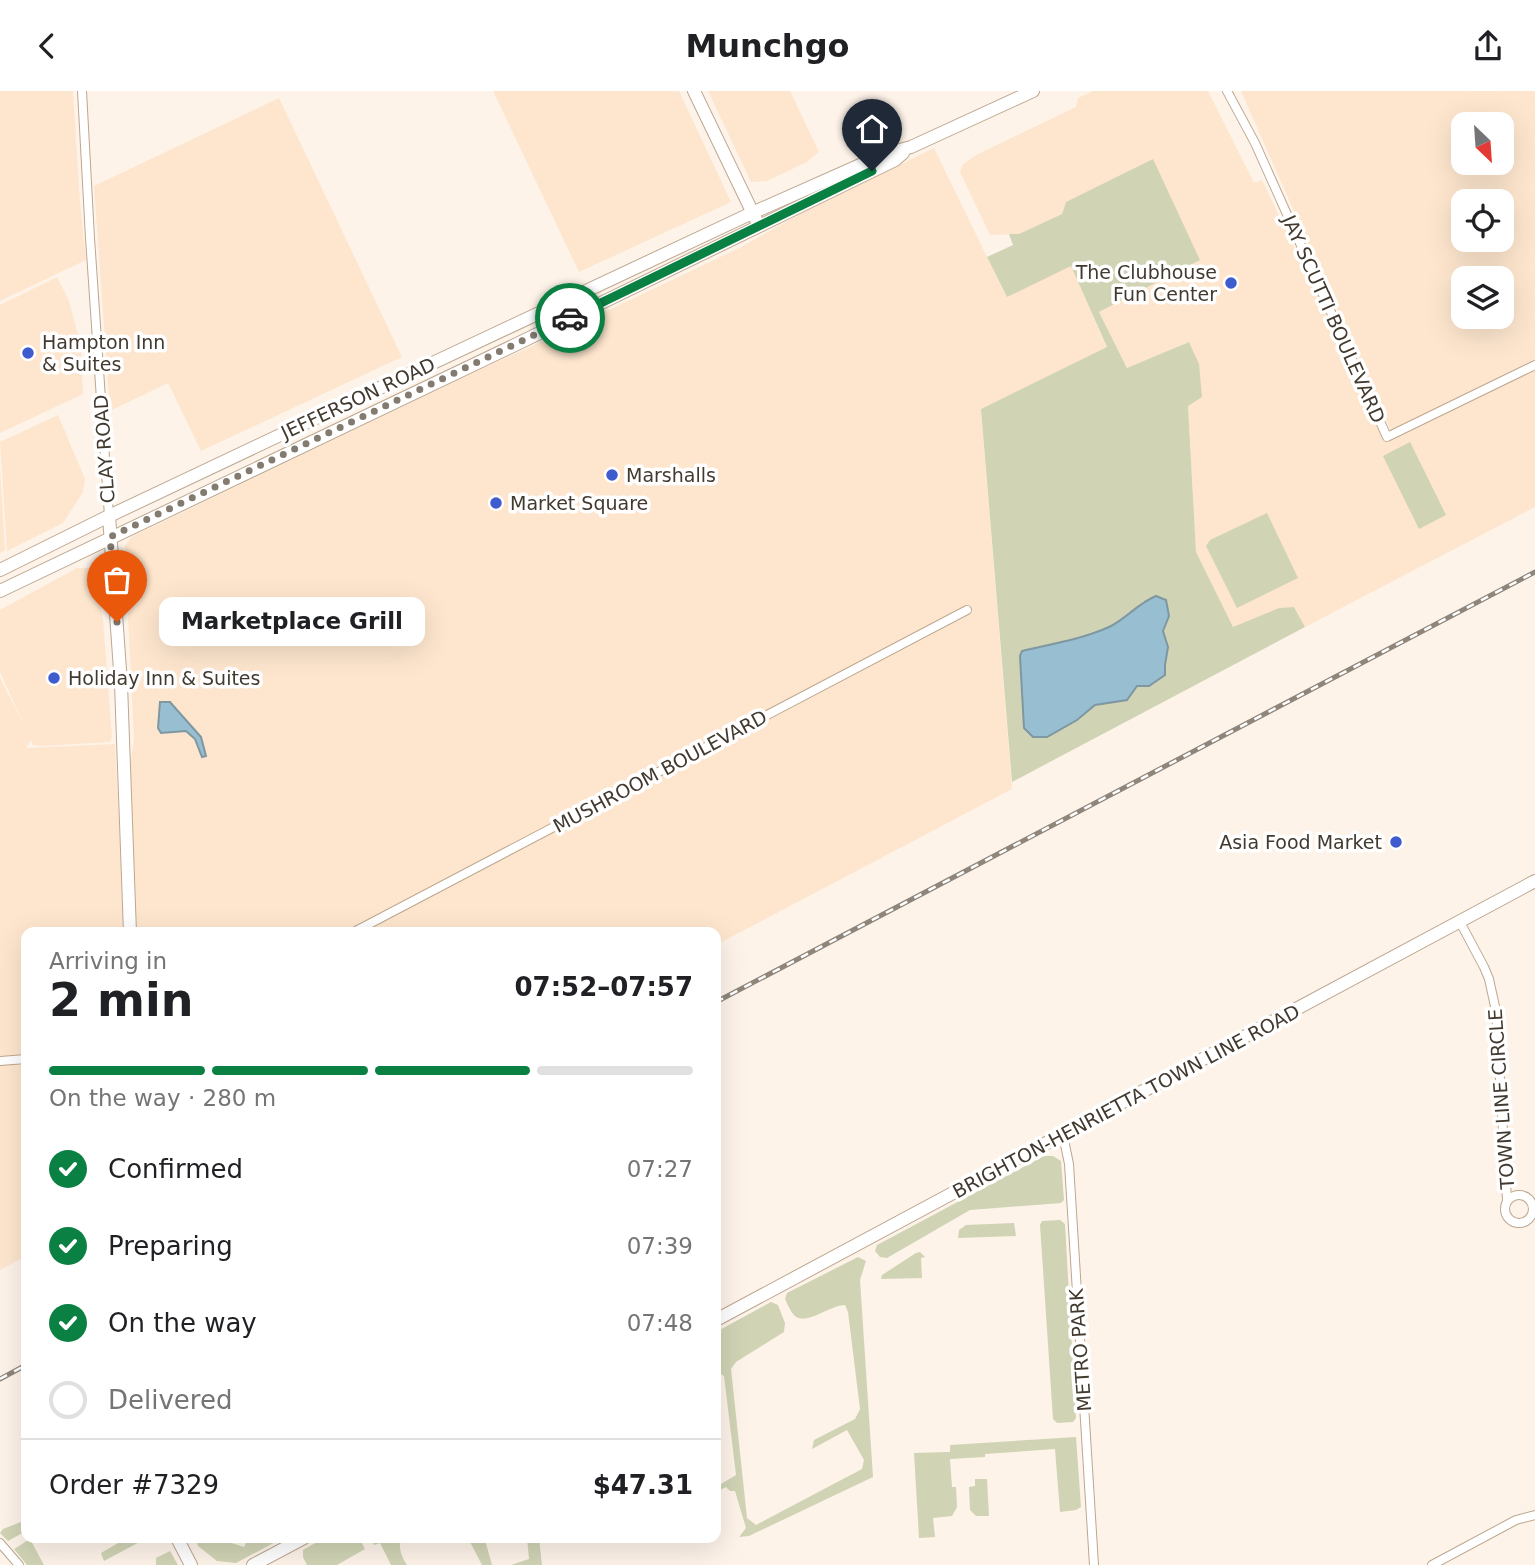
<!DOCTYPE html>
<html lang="en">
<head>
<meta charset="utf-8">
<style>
  body { margin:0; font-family:"DejaVu Sans",sans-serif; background:#f2f2f2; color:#202124; height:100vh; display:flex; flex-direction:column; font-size:26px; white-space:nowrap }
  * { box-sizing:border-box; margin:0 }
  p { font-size:23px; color:#757577 }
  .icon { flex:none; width:38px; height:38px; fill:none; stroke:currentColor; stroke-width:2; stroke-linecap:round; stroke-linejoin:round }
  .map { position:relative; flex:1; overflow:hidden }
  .sheet { position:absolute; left:21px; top:836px; width:700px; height:616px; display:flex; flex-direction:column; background:#fff; border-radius:14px; box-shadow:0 7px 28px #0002 }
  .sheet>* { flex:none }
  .needle { width:46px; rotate:155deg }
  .buttons { position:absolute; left:1451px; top:21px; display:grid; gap:14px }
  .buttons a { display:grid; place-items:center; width:63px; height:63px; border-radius:14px; background:#fff; box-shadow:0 7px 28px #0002; font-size:35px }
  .pin { position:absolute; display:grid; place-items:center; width:60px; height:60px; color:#fff; margin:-72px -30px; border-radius:50% 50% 50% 0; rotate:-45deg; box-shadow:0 0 7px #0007 }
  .pin .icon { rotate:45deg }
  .courier { position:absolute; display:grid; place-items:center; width:70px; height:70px; margin:-35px; border:5px solid #0b8043; border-radius:50%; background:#fff; color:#222; box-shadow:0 2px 9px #0007 }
  .bubble { position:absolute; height:49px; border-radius:14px; background:#fff; box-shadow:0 7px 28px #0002; font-size:23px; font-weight:600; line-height:49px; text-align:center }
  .headline em { font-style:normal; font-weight:600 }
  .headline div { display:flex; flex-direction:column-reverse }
  .headline { display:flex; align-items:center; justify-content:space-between; height:119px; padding:0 28px }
  h1 { font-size:46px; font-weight:600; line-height:52px }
  .bar { display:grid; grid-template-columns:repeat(4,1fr); gap:10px 7px; align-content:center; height:84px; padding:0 28px }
  .bar i { height:9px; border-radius:5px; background:#e0e0e0 }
  .bar .active { background:#0b8043 }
  .bar p { grid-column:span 4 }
  .line { display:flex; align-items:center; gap:18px; padding:0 28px; border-top:2px solid #e0e0e0 }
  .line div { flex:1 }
  ol { padding:0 28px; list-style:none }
  li { display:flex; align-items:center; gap:21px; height:77px }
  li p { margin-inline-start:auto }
  li .icon { padding:7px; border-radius:50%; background:#0b8043; color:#fff; stroke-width:4 }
  li:last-child { color:#757577 }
  li i { width:38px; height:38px; border:4px solid #e0e0e0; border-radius:50% }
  header { display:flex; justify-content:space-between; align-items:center; height:91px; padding:0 28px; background:#fff; font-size:32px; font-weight:600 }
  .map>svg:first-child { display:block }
</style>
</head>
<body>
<header><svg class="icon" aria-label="back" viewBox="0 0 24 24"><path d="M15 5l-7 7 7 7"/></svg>Munchgo<svg class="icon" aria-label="share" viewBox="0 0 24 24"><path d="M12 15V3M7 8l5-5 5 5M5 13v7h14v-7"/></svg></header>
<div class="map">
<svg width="1535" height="1474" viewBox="0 0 1535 1474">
  <rect width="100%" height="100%" fill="#fdf3e9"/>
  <g fill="#fee6ce" fill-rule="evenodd">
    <polygon points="0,0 73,0 80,112 86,169 0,210"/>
    <polygon points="493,0 679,0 731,111 579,181"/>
    <polygon points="708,0 790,0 819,61 807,71 767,90 751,91"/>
    <polygon points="1093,0 1208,0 1254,92 1262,89 1386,350 1535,276 1535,416 1305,536 1294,516 1279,517 1233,537 1196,461 1188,314 1188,251 1128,278 1099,221 1200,169 1153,69 1066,111 1062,123 1019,143 990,144 960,81 963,73 978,63 1076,16 1078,7"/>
    <path d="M1241,0h294v268l-144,72zM1463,33h39v39h-39zM1463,110h39v39h-39zM1463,187h39v39h-39z"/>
    <polygon points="279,7 402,266 201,360 168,292 110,320 94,95"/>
    <polygon points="934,57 1006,205 1071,175 1107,257 981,318 1012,698 716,854 716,842 136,842 131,762 130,676 134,648 125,463 125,455 131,446 458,289 584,231 741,156 800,123"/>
    <polygon points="57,186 69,210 78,244 81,262 83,303 0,342 0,214"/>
    <polygon points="58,324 85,388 83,401 63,432 7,460 0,351"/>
    <polygon points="0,377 5,459 0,462"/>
    <polygon points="77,477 94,477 103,528 112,646 110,651 43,655 33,654 31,649 26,657 115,653 125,842 26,842 26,1165 0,1179 0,587 23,632 0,581 0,519"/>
  </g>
  <g fill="#d0d3b4" fill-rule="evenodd">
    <path d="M1153,68l47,101 -101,52 28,56 62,-26 10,22 3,33 -14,9 8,146 37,75 46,-19 15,-1 11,20 -293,155 -31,-373 126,-62 -36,-81 -64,31 -20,-40 26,-12 -4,-11h10l43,-20 4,-12zM1144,510l25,15 -6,15 5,17 -3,17v10l-28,11 -4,3 -6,11 -32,5 -18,15 -30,17h-14l-9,-10 -4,-71 2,-5 43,-10 46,-15z"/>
    <polygon points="1410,351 1446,424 1419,438 1383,365"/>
    <polygon points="1267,422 1298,487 1237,517 1206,455 1210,449"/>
    <polygon points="1044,1065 1053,1065 1061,1070 1064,1109 1061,1112 970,1119 887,1167 880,1166 875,1160 877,1154"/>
    <polygon points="1060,1129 1065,1133 1076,1327 1073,1331 1057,1332 1053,1328 1040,1134 1042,1130"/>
    <polygon points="1014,1132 1016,1145 958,1147 959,1139 966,1134"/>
    <polygon points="920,1161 925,1166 921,1167 922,1187 881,1188 882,1184 916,1162"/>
    <path d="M858,1166l8,4 -6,19 13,197 -124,59 -10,1 7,-9 -11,-37h-5l-4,-4 -10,5v-5l20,-12 -12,-99 -3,-2 -5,1v-43l55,-30 7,3 7,18 -1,9 -48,30 -5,7 16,149 9,7 106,-56 2,-9 -17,-30 -35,19 2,-9 41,-21 5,-10 -12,-97 -3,-7c-15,0 -40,22 -51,10 -4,-4 -7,-12 -9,-16l2,-6z"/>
    <polygon points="1076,1346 1081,1416 1076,1419 1060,1421 1055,1358 985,1363 985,1366 950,1368 952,1396 956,1396 957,1416 952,1425 933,1427 935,1446 919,1447 914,1362 950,1361 950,1354"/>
    <polygon points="975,1388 987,1388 989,1425 976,1425 970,1419 969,1396 975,1395"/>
    <polygon points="26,1429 26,1440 8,1450 0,1442 3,1438"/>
    <polygon points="127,1447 147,1447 104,1470 101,1462"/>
    <polygon points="195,1447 216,1447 244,1456 247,1450 253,1451 261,1447 283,1447 236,1472 217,1470 198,1455"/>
    <polygon points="324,1447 359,1447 365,1458 337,1474 307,1474 303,1466 303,1459"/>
    <path d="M370,1447h32c-5,9 0,19 5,27h-16l-11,-22 -6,2z"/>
    <polygon points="468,1447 486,1447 485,1449 492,1474 482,1474"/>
    <polygon points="527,1447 539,1447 542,1474 511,1474 529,1468"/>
    <polygon points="30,1448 44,1474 27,1474 14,1458"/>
    <polygon points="170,1460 178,1474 156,1474 156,1467"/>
  </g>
  <g fill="#98bfd1" stroke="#7e97a0" stroke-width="2">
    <path d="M1156,505l10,4 3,16 -6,15 5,16 -3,18v10l-16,11h-12l-10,14 -32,5 -18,15 -30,17h-14l-9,-9 -4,-72 2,-5c29,-7 60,-12 87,-24 17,-8 29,-24 47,-31z"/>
    <polygon points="160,611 170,611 201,646 206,665 202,666 195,648 186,640 161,642 158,637"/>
  </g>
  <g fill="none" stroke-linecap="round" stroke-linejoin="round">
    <g stroke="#bda78f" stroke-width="10">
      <g id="street">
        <polyline points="82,0 90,147 109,425"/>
        <polyline points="1227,0 1255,52 1387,346 1535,274"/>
        <polyline points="1460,831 1484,876 1489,888 1496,920 1507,1109"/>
        <polyline points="352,842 967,519"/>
        <polyline points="0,970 26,968"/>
        <polyline points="1063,1044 1069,1073 1094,1474"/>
        <circle cx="1519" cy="1118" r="14"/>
        <polyline points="0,1452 19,1474"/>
        <polyline points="1432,1474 1516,1429 1535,1424"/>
      </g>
    </g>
    <g stroke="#bda78f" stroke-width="14">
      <g id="secondary">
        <polyline points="694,0 759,135"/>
        <polyline points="109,425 121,593 130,842"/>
        <polyline points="716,1229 1535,790"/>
        <polyline points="177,1447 191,1474"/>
        <polyline points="253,1474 304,1447"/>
      </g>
    </g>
    <g stroke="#bda78f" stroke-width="14">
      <g id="primary">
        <polyline points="0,479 109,425 352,310 752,122 885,63 911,56 1033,0"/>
        <polyline points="0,500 519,252 895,69 903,62"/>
      </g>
    </g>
    <use href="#street" stroke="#fff" stroke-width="8"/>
    <use href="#secondary" stroke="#fff" stroke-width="12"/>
    <use href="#primary" stroke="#fff" stroke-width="12"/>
    <g stroke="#8e857b" stroke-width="5">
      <g id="rail">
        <polyline points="716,911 1535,481"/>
        <polyline points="0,1288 26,1274"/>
      </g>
    </g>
    <use href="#rail" stroke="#fff" stroke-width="2.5" stroke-dasharray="8" stroke-linecap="butt"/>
  </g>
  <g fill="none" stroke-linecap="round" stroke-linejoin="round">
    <polyline stroke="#837a70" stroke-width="7" stroke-dasharray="0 12.6" points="117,531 110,446 570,227"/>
    <polyline stroke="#0b8043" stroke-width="9" points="570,227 872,80"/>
  </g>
  <g fill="#3f5ccf" stroke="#fff" stroke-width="2.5">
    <circle cx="1231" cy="192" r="7"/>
    <circle cx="28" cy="262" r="7"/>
    <circle cx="612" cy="384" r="7"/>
    <circle cx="496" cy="412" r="7"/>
    <circle cx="54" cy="587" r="7"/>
    <circle cx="1396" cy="751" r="7"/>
  </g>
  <g text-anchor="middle" stroke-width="7" stroke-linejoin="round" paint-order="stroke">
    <g font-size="19" fill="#42392f" stroke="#fff" text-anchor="start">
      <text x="1217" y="188" text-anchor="end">The Clubhouse<tspan x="1217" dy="22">Fun Center</tspan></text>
      <text x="42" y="258">Hampton Inn<tspan x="42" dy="22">&amp; Suites</tspan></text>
      <text x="626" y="391">Marshalls</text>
      <text x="510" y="419">Market Square</text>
      <text x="68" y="594">Holiday Inn &amp; Suites</text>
      <text x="1382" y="758" text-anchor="end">Asia Food Market</text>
    </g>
    <g font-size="19" fill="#42392f" stroke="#fff">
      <text transform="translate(1334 228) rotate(66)" y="7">JAY SCUTTI BOULEVARD</text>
      <text transform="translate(358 307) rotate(-25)" y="7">JEFFERSON ROAD</text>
      <text transform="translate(104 358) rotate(-94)" y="7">CLAY ROAD</text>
      <text transform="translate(660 680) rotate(-28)" y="7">MUSHROOM BOULEVARD</text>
      <text transform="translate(1501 1008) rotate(-94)" y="7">TOWN LINE CIRCLE</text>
      <text transform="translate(1126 1010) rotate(-28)" y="7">BRIGHTON-HENRIETTA TOWN LINE ROAD</text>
      <text transform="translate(1080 1259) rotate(-94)" y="7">METRO PARK</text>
    </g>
  </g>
</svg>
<div class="buttons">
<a><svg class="needle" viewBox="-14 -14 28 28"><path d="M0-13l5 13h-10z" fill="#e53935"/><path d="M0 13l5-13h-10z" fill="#757577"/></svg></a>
<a><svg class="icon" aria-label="locate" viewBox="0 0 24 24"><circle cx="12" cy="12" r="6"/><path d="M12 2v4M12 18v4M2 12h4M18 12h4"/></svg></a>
<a><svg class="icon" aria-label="layers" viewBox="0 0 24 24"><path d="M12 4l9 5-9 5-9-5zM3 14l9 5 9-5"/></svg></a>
</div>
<div class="pin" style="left:117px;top:531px;background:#ea580c"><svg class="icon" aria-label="bag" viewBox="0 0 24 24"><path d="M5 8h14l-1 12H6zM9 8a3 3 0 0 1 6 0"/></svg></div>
<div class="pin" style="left:872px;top:80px;background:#1f2937"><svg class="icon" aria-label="home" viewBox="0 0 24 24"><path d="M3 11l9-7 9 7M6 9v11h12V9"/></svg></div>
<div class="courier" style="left:570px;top:227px"><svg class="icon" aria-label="car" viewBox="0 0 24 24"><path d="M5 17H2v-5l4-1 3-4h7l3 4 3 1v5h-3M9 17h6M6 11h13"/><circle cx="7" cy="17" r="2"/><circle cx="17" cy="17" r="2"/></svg></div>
<div class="bubble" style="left:159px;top:506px;width:266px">Marketplace Grill</div>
<section class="sheet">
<div class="headline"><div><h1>2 min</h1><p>Arriving in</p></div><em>07:52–07:57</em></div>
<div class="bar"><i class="active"></i><i class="active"></i><i class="active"></i><i></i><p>On the way · 280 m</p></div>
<ol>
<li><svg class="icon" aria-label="check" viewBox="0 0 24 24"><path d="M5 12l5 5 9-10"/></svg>Confirmed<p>07:27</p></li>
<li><svg class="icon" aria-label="check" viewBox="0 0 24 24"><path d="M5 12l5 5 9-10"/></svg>Preparing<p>07:39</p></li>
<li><svg class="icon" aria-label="check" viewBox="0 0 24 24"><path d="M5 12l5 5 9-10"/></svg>On the way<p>07:48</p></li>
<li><i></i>Delivered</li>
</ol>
<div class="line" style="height:91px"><div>Order #7329</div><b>$47.31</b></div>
</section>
</div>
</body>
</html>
